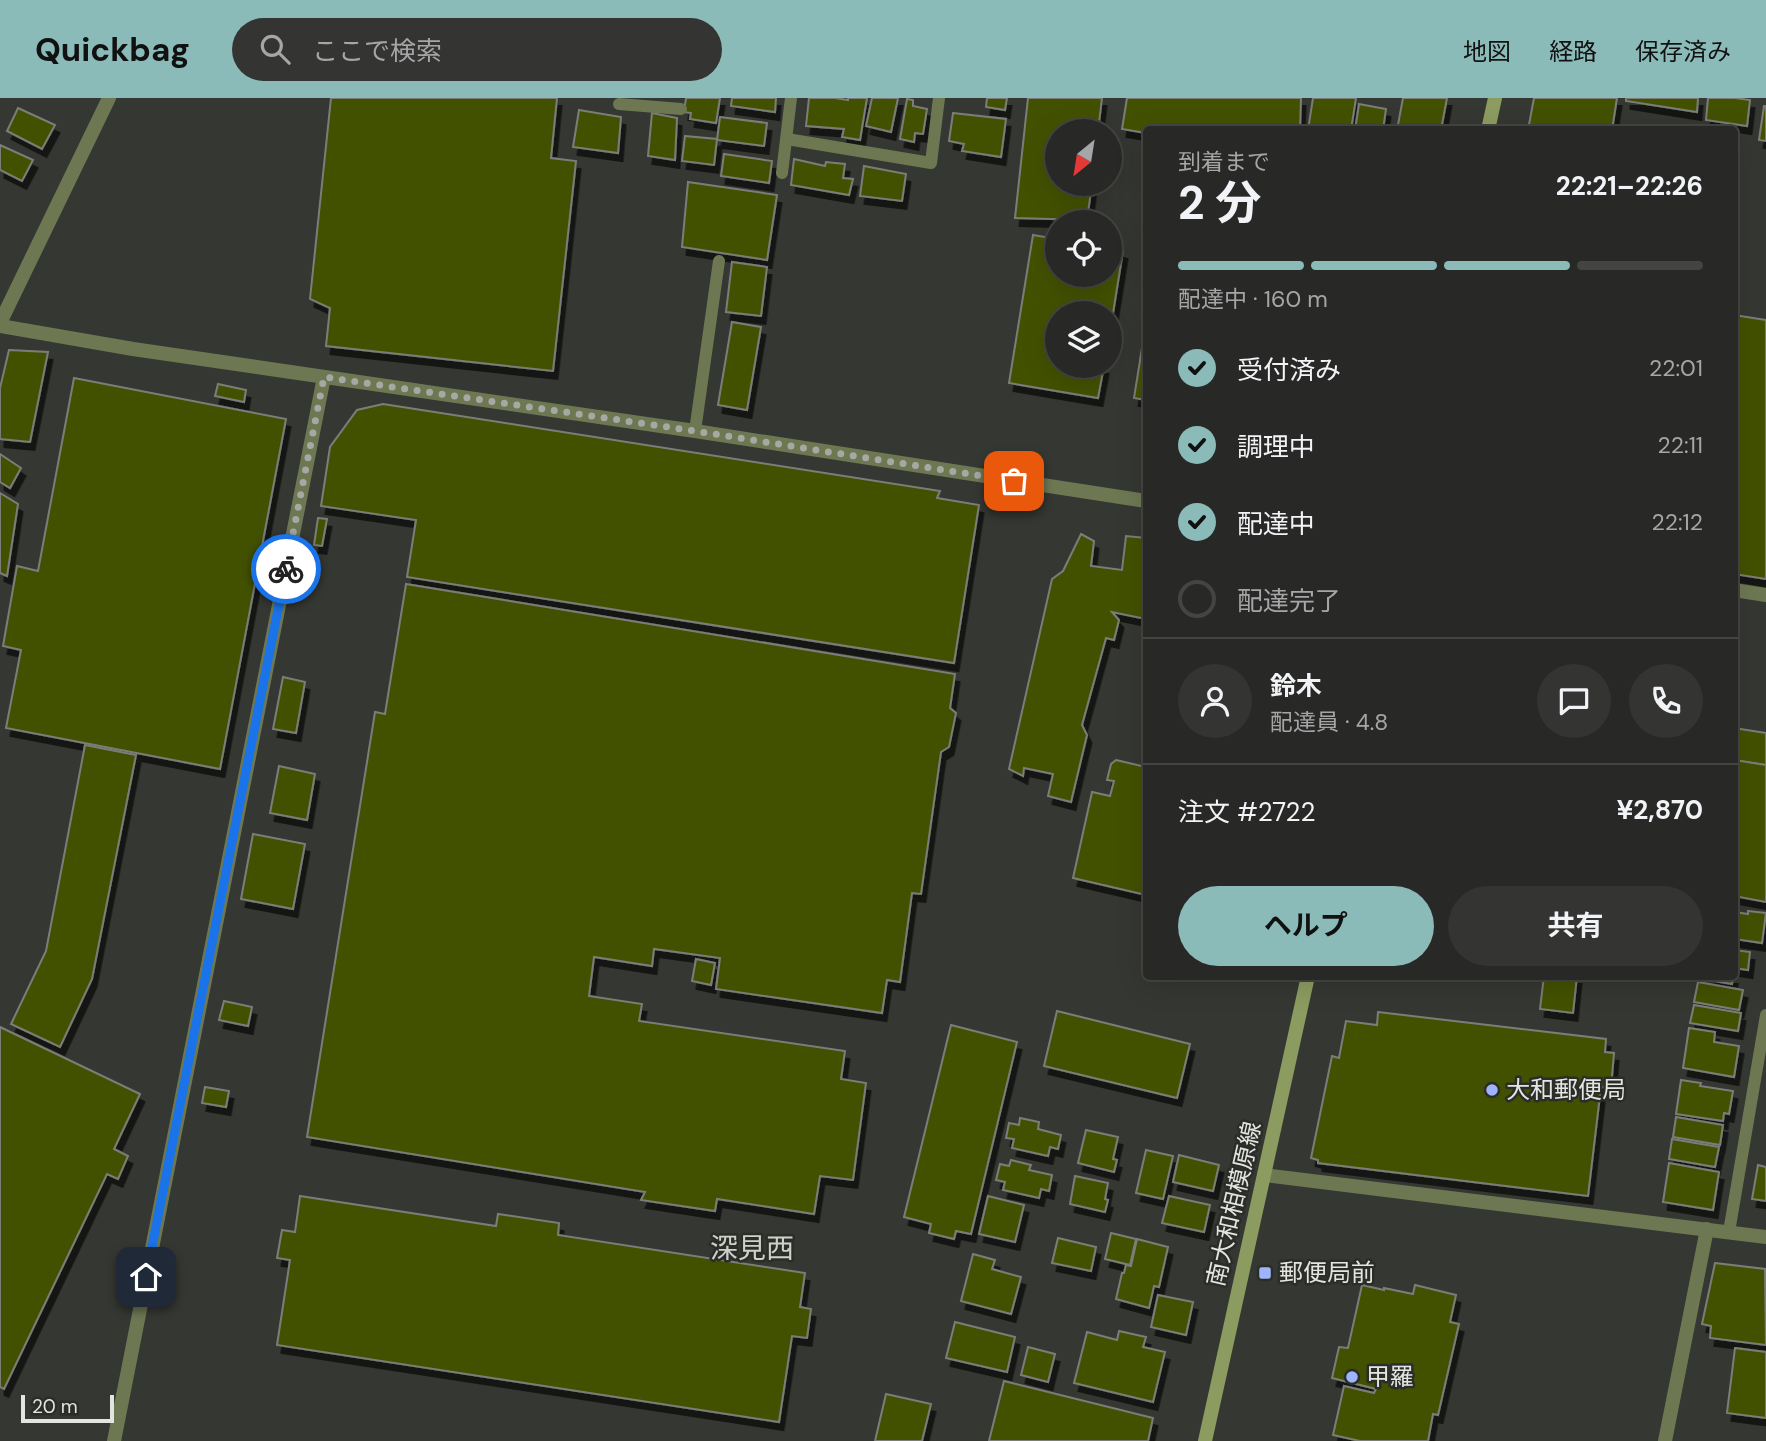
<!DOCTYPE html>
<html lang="ja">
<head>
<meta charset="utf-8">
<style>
  body { margin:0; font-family:"DM Sans","Noto Sans JP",sans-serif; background:#343532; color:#f1f3f6; height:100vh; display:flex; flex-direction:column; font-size:26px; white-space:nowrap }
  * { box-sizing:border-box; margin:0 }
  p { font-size:23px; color:#a5a6a7 }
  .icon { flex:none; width:38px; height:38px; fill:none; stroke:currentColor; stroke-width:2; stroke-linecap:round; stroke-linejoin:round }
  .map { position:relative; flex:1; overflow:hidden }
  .details { position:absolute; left:1143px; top:28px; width:595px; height:854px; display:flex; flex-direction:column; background:#282926; border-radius:7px; box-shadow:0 7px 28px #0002,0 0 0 2px #444543 }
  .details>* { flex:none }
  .needle { width:46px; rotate:210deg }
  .tools { position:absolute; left:1045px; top:21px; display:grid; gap:14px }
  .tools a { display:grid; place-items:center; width:77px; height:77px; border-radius:50%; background:#282926; box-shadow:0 7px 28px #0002,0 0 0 2px #444543; font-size:35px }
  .scale { position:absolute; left:21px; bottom:18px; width:93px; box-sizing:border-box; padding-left:7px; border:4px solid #e4e5e2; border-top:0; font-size:19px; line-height:24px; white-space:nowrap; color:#e4e5e2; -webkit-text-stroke:5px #2b2d28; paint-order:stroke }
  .pin { position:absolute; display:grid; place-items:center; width:60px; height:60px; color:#fff; margin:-30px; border-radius:14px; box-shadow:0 4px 10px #0006 }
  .courier { position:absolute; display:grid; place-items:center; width:70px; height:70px; margin:-35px; border:5px solid #1a73e8; border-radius:50%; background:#fff; color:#222; box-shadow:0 2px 9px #0007 }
  .overview em { font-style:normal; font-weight:700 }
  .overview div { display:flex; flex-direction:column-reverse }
  .overview { display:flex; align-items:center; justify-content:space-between; height:119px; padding:0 35px }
  h1 { font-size:46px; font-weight:700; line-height:52px }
  .bar { display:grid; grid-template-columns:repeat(4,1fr); gap:10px 7px; align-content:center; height:84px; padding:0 35px }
  .bar i { height:9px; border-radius:5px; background:#444543 }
  .bar .on { background:#8bbbb9 }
  .bar p { grid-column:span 4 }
  .line { display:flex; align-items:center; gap:18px; padding:0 35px; border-top:2px solid #444543 }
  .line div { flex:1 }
  .round { display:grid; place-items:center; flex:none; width:74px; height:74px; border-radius:37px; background:#343532 }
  ol { padding:0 35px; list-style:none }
  li { display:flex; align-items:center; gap:21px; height:77px }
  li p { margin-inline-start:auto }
  li .icon { padding:7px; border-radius:50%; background:#8bbbb9; color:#111; stroke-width:4 }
  li:last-child { color:#a5a6a7 }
  li i { width:38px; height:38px; border:4px solid #444543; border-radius:50% }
  .cta { display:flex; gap:14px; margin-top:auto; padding:14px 35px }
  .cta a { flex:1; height:80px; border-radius:42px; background:#8bbbb9; color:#111; font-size:28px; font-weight:700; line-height:80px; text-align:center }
  .cta a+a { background:#343532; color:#f1f3f6 }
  header { display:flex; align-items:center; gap:42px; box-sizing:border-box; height:98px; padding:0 35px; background:#8bbbb9; color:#111 }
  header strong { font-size:33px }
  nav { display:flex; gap:38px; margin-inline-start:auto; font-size:24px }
  .search { width:490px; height:63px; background:#343532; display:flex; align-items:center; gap:18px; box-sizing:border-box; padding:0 24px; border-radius:38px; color:#a5a6a7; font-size:26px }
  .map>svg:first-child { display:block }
</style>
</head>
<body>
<header>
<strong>Quickbag</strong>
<div class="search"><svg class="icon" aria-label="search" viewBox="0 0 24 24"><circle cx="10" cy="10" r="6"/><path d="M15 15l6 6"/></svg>ここで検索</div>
<nav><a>地図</a><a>経路</a><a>保存済み</a></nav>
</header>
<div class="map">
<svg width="1766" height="1343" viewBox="0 0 1766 1343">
  <defs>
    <filter id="shadow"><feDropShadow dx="4.5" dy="8" stdDeviation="0" flood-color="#0009"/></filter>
  </defs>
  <rect width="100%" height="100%" fill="#353732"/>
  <g fill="#425100" stroke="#7c7d78" stroke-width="2" filter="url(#shadow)">
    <polygon points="331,0 557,0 551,60 576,63 553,273 326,248 330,210 310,201"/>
    <polygon points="686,0 720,0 716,25 690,21 691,15 684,14"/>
    <polygon points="732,0 776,0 775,14 731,8"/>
    <polygon points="809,0 835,0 848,2 848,0 867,0 860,42 842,39 844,31 806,28"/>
    <polygon points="872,0 898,0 891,34 866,28"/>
    <polygon points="987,0 1007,0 1005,12 986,9"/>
    <polygon points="1028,0 1102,0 1098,33 1057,33 1057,86 1092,86 1087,122 1015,120"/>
    <polygon points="1127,0 1301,0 1300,32 1146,32 1146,35 1122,31"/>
    <polygon points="1313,0 1356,0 1351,32 1308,32"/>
    <polygon points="1403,0 1447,0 1441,32 1397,32"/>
    <polygon points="1534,0 1617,0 1612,32 1528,32"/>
    <polygon points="1626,0 1698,0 1697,14 1626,3"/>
    <polygon points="1708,0 1735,0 1750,2 1747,28 1706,22"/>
    <polygon points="907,1 913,2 913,8 927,11 923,36 915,35 914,44 900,41"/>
    <polygon points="1359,6 1386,11 1383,32 1355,32"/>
    <polygon points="1764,8 1766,8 1766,43 1759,42"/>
    <polygon points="18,10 55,27 42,51 7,33"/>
    <polygon points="579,12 621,19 618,55 573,49"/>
    <polygon points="652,15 677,20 675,62 648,58"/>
    <polygon points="953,15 1006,21 1001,59 962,53 964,46 949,43"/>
    <polygon points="720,19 767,25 764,48 717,42"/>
    <polygon points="685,38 717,41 714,67 682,63"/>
    <polygon points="0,47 33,62 22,83 0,72"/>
    <polygon points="724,56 772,63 769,85 721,78"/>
    <polygon points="794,61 825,68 826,64 845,66 843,80 853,81 849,97 791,87"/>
    <polygon points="864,68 906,76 902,103 860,98"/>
    <polygon points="688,84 777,97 767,162 682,149"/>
    <polygon points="1033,137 1057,141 1057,177 1110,177 1110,150 1123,153 1110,234 1110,215 1057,215 1057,268 1104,268 1098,300 1009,285"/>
    <polygon points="732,164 767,169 761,218 726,214"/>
    <polygon points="1734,217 1766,222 1766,481 1734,476"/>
    <polygon points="732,224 761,229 747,312 718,307"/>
    <polygon points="1146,225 1146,302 1134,300"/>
    <polygon points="9,252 48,254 30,344 0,341 0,290"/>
    <polygon points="74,280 286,321 220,671 6,630 21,552 3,548 17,468 38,473"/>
    <polygon points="218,286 246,292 244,304 215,298"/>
    <polygon points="383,306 940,393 937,400 979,407 954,565 407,479 416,422 321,408 330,349 357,312"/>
    <polygon points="0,356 21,370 10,390 0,384"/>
    <polygon points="0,395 18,406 7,478 0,475"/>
    <polygon points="318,420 327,421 322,448 314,447"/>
    <polygon points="1081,436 1094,443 1091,468 1122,472 1126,438 1146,440 1146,521 1112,514 1119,522 1114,542 1106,540 1082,627 1087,637 1071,704 1048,698 1053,676 1024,670 1023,678 1009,671 1052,481 1063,473"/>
    <polygon points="406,486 955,576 950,610 956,615 949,649 941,654 921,796 912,795 900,884 887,882 882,915 716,891 720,860 654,851 652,868 594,859 589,898 642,906 639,923 845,953 841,981 866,985 853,1082 820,1078 814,1116 717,1101 715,1113 641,1102 645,1094 307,1039 375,614 385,616"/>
    <polygon points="283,579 305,584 296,635 273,631"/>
    <polygon points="1734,630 1766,635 1766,667 1734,662"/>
    <polygon points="85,647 136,657 92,881 60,949 11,926 46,853"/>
    <polygon points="1116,662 1146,669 1146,797 1073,780 1092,694 1110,698 1114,683 1107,682 1111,666"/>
    <polygon points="1734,662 1766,667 1766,804 1734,798"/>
    <polygon points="279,668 315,676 307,722 270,715"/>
    <polygon points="253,736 305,746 293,811 241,801"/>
    <polygon points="1748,813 1766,815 1762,845 1734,841 1734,814 1748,816"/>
    <polygon points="1734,852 1750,854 1748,872 1734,870"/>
    <polygon points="696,861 715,865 711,887 692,883"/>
    <polygon points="1544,878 1577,878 1573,915 1540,911"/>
    <polygon points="1698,878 1733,878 1732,886 1697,880"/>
    <polygon points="1698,884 1743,892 1739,912 1694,904"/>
    <polygon points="224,903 252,909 248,928 219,922"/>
    <polygon points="1694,907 1741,915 1738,933 1690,925"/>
    <polygon points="1057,913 1190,946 1177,1000 1044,968"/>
    <polygon points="1378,914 1606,941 1605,954 1614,955 1611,990 1601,989 1588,1098 1318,1065 1318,1062 1311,1060 1332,958 1339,960 1346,923 1377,927"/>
    <polygon points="951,927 1017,944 971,1136 956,1133 954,1141 929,1135 931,1126 904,1119"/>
    <polygon points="0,929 140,996 114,1051 128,1058 118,1081 107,1076 4,1291 0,1289"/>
    <polygon points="1689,930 1715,934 1714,944 1739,948 1734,979 1683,970"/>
    <polygon points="1681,982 1701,985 1700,988 1733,993 1729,1016 1724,1015 1723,1023 1676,1016"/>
    <polygon points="205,989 229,993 226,1009 202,1005"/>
    <polygon points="1676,1019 1723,1027 1720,1047 1673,1039"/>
    <polygon points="1020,1020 1039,1024 1038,1031 1061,1037 1058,1051 1050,1049 1048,1058 1012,1050 1014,1041 1006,1040 1009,1025 1019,1027"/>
    <polygon points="1086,1032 1118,1039 1113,1061 1117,1062 1114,1074 1078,1065"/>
    <polygon points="1672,1041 1719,1049 1715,1069 1669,1061"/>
    <polygon points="1146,1052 1173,1058 1163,1101 1136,1095"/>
    <polygon points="1179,1057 1219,1067 1213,1093 1173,1084"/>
    <polygon points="1011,1062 1031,1067 1029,1072 1052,1077 1049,1093 1041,1091 1039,1100 1003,1092 1005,1084 996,1082 1000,1066 1009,1068"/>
    <polygon points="1669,1065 1719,1074 1713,1112 1663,1104"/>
    <polygon points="1758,1067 1766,1069 1766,1103 1752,1101"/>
    <polygon points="1075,1078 1108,1085 1105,1101 1108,1102 1105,1114 1070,1106"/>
    <polygon points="300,1098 496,1128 498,1116 559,1125 558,1137 805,1175 800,1209 811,1211 807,1240 792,1238 779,1324 277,1247 290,1162 277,1160 282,1132 295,1134"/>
    <polygon points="988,1098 1024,1107 1015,1144 979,1136"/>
    <polygon points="1169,1098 1210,1107 1204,1134 1162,1125"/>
    <polygon points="1111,1135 1136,1141 1130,1167 1105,1161"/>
    <polygon points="1058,1140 1096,1149 1091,1173 1052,1165"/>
    <polygon points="1137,1141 1168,1149 1159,1189 1154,1188 1149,1210 1116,1201 1122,1175 1124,1175 1126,1167 1131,1168"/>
    <polygon points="973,1156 995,1162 992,1171 1021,1179 1011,1216 961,1203"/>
    <polygon points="1715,1165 1765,1171 1766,1247 1710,1240 1711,1228 1702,1226"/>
    <polygon points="1362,1187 1384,1192 1384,1190 1413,1196 1415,1187 1456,1197 1450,1224 1459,1226 1438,1317 1433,1316 1428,1343 1360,1343 1333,1337 1344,1288 1374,1295 1376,1291 1332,1280 1339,1249 1348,1250"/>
    <polygon points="1158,1197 1193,1204 1186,1237 1151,1229"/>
    <polygon points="955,1224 1015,1239 1007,1274 946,1260"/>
    <polygon points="1119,1233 1146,1239 1143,1249 1165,1254 1153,1304 1074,1285 1087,1234 1117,1242"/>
    <polygon points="1028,1249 1055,1256 1048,1284 1021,1277"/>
    <polygon points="1735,1250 1766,1254 1766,1320 1727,1315"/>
    <polygon points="1004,1283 1153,1320 1148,1343 989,1343"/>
    <polygon points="886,1296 931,1306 922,1343 875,1343"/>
  </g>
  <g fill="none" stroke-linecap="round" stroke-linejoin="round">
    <g stroke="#6d7853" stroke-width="12">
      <polyline points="619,6 681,11"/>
      <polyline points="787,41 931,65 939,0"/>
      <polyline points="782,75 791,0"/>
      <polyline points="695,333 719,163"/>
      <polyline points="1729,1134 1766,917"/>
    </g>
    <g stroke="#6d7853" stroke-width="14">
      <polyline points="0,225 109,0"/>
      <polyline points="0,228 133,251 695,333 1146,403"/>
      <polyline points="1734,492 1766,497"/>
      <polyline points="1264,1077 1766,1139"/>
      <polyline points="114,1343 324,279"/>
      <polyline points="1665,1343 1707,1131"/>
    </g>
    <g stroke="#8c9c60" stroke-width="14">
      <polyline points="1488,32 1495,0"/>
      <polyline points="1205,1343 1308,878"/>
    </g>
  </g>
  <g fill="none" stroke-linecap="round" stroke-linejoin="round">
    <polyline stroke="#a7a8a4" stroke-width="7" stroke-dasharray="0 12.6" points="286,471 324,279 695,333 1014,383"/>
    <polyline stroke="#1a73e8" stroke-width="9" points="146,1179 286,471"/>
  </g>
  <g fill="#9eb4fd" stroke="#2b2d28" stroke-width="2.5">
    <circle cx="1492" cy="992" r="7"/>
    <rect x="1258" y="1168" width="14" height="14" rx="3.5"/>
    <circle cx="1352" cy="1279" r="7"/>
  </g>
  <g text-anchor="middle" stroke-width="5" stroke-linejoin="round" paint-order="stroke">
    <g font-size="24" fill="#e4e5e2" stroke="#2b2d28" text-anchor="start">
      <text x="1506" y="1000">大和郵便局</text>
      <text x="1279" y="1183">郵便局前</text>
      <text x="1366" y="1287">甲羅</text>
    </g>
    <g font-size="24" fill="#e4e5e2" stroke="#2b2d28">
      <text transform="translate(1234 1106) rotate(-77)" y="8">南大和相模原線</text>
    </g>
    <g font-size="28" fill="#ced0ca" stroke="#2b2d28">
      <text x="752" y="1160">深見西</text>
    </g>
  </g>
</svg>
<div class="tools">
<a><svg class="needle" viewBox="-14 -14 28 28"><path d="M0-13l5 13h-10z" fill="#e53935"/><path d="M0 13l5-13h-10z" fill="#a5a6a7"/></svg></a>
<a><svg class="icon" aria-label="locate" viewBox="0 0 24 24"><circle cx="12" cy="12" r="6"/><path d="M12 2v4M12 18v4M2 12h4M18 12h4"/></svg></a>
<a><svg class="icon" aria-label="layers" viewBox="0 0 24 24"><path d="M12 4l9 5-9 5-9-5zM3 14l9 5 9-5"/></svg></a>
</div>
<div class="scale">20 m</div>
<div class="pin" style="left:1014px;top:383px;background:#ea580c"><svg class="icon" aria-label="bag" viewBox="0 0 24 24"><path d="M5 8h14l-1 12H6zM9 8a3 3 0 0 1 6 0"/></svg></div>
<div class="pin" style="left:146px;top:1179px;background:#1f2937"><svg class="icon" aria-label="home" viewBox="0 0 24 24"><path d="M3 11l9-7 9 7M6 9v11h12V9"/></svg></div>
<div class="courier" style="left:286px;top:471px"><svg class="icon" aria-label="bike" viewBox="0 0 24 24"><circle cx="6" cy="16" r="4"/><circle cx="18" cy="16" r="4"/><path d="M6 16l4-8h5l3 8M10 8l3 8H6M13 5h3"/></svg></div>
<section class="details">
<div class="overview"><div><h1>2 分</h1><p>到着まで</p></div><em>22:21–22:26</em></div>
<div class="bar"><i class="on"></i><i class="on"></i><i class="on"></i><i></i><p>配達中 · 160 m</p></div>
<ol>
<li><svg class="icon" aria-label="check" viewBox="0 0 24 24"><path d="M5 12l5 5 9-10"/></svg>受付済み<p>22:01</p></li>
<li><svg class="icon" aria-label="check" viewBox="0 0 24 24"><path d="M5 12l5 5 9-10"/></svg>調理中<p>22:11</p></li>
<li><svg class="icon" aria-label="check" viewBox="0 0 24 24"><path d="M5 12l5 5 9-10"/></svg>配達中<p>22:12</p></li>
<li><i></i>配達完了</li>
</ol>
<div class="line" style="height:126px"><a class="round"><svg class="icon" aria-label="person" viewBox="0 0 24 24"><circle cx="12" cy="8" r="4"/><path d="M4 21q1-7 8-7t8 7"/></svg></a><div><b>鈴木</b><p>配達員 · 4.8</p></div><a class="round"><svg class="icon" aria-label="chat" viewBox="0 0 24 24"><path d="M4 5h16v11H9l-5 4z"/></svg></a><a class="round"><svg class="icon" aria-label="phone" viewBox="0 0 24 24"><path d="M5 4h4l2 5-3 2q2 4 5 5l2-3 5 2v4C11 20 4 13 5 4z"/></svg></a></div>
<div class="line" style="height:91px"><div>注文 #2722</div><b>¥2,870</b></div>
<div class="cta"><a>ヘルプ</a><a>共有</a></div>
</section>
</div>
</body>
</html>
